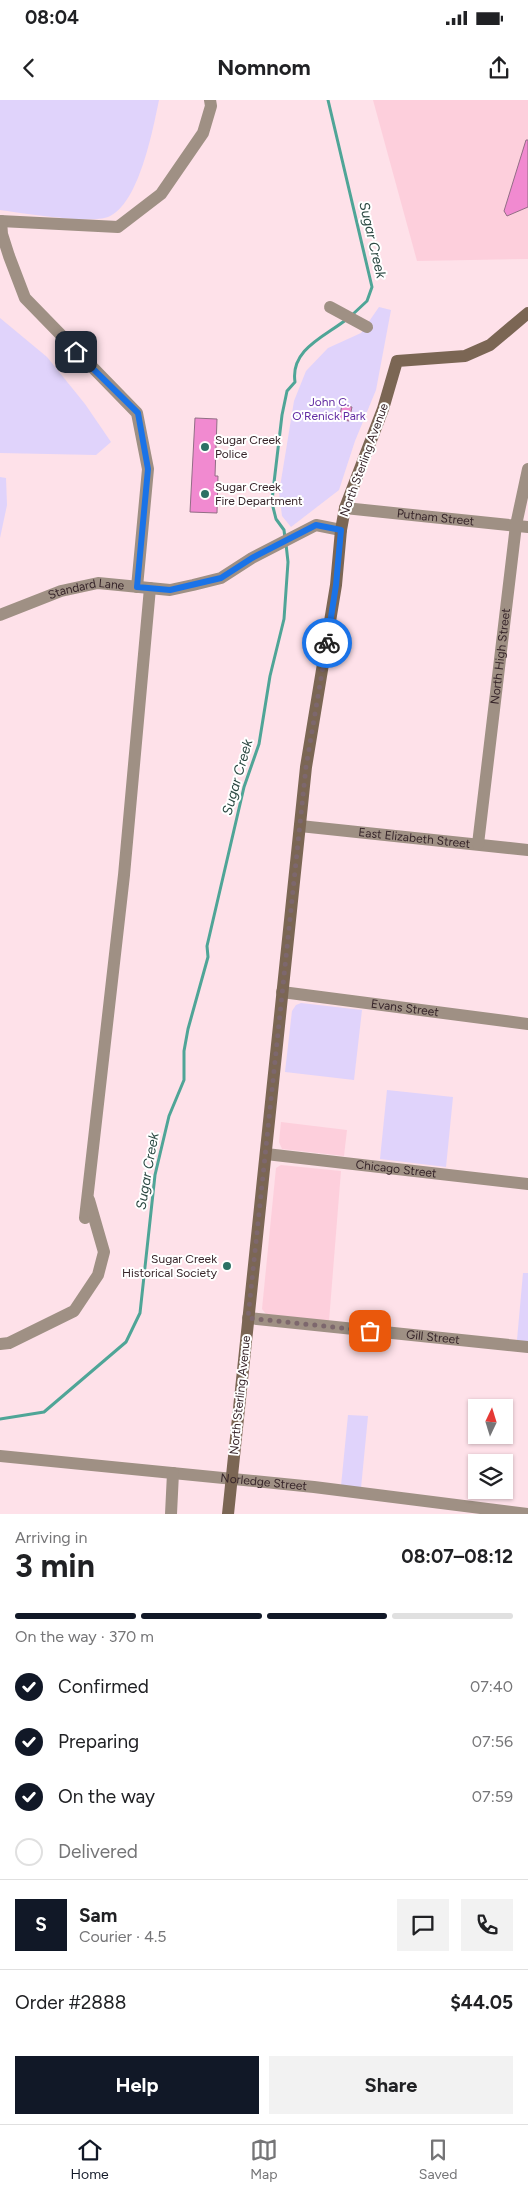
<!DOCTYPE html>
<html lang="en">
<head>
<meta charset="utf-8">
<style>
  body { margin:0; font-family:Figtree,sans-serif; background:#f2f2f2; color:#202124; height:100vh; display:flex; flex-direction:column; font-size:19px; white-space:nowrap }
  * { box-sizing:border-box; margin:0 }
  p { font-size:16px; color:#757577 }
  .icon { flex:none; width:28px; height:28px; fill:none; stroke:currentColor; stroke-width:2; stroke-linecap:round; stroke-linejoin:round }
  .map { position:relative; height:1414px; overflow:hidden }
  .details { display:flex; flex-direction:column; background:#fff; flex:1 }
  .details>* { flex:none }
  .needle { width:32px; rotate:4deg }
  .buttons { position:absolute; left:468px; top:1299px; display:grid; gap:10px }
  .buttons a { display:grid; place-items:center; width:45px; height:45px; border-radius:0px; background:#fff; box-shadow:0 1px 4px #0004; font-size:25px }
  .pin { position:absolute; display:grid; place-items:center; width:42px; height:42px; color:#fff; margin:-21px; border-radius:10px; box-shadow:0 2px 8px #0006 }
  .courier { position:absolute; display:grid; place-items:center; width:50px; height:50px; margin:-25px; border:4px solid #1a73e8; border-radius:50%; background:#fff; color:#222; box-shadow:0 1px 6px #0007 }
  .summary em { font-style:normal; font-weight:700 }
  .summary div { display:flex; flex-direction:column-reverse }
  .summary { display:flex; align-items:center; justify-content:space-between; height:85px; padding:0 15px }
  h1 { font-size:32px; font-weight:700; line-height:38px }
  .bar { display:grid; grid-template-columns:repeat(4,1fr); gap:8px 5px; align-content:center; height:60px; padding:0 15px }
  .bar i { height:6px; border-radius:4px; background:#e0e0e0 }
  .bar .current { background:#111827 }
  .bar p { grid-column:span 4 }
  .line { display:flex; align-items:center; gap:12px; padding:0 15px; border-top:1px solid #e0e0e0 }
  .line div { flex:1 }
  .round { display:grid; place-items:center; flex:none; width:52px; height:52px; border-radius:0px; background:#f2f2f2 }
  ol { padding:0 15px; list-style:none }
  li { display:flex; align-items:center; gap:15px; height:55px }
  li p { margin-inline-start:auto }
  li .icon { padding:5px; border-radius:50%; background:#111827; color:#fff; stroke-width:4 }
  li:last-child { color:#757577 }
  li i { width:28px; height:28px; border:2px solid #e0e0e0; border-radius:50% }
  .primary-button { display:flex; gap:10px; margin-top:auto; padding:10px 15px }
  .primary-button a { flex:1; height:58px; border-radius:0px; background:#111827; color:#fff; font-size:20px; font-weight:700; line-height:58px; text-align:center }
  .primary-button a+a { background:#f2f2f2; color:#202124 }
  .status { display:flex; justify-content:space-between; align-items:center; height:35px; padding:0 25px; background:#fff; direction:ltr }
  .status svg { height:14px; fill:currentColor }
  header { display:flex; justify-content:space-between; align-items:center; height:65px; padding:0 15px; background:#fff; font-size:22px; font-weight:700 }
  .dock { display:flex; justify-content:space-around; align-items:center; height:70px; border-top:1px solid #e0e0e0; background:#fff; font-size:14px; color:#757577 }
  .dock a { display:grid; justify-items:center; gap:2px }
  .dock .current { color:#111827 }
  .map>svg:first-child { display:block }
</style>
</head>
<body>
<div class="status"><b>08:04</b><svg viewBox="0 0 49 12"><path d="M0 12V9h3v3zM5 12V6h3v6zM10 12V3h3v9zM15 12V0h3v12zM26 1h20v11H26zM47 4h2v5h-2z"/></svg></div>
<header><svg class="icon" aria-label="back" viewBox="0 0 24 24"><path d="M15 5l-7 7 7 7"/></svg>Nomnom<svg class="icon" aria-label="share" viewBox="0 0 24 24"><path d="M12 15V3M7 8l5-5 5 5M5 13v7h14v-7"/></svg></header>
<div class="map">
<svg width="528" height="1414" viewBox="0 0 528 1414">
  <rect width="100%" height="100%" fill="#fee1e9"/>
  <g fill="#fdcfdc">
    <polygon points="373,0 528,0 528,159 417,161"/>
    <polygon points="281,1022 347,1030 344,1056 282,1049 279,1042"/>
    <polygon points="281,1065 341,1071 329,1221 266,1214 262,1209 276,1068"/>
  </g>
  <g fill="#e0d3fb">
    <path d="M0,0h159c-6,29 -20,105 -51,117 -19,7 -86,-4 -108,-7z"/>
    <polygon points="379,207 391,210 376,290 355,341 339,390 291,427 282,416 279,393 294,301 306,271 328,248 361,233"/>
    <polygon points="0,218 47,257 85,304 111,342 96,355 0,353"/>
    <polygon points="0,377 6,378 7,405 0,438"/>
    <polygon points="301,903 362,910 354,980 285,972 292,911 296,905"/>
    <polygon points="387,990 453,997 446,1067 380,1059"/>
    <polygon points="523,1173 528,1173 528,1242 517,1240"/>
    <polygon points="348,1315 368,1316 361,1388 341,1386"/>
  </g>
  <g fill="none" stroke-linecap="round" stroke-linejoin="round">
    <g stroke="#4fa597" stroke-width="3">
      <polyline points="328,0 372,187 367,201 352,215"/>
      <path d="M285,438l-1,-8 -8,-11 -4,-16 1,-12 9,-76 5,-24 8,-9c-5,-33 31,-46 52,-63"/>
      <polyline points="0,1319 44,1312 126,1242 140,1213 155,1075 169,1016 184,980 184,951 188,929 208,857 207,846 244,687 259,644 270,576 284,519 288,462 286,444"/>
    </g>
  </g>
  <g fill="#f18ad0" stroke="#926e85">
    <polygon points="526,40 528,40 528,107 507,116 504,111"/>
    <polygon points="342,305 352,307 349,321 339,319"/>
    <polygon points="195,318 217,319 215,376 218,376 217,413 190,412"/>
  </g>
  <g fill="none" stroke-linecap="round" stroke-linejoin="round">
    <g stroke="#9f9084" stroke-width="12">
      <polyline points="0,121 118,127 161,94 203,33 211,6 210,0"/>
      <polyline points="1,121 2,134 9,156 25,198 137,313 148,369 137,487"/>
      <polyline points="330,207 367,227"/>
      <path id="s1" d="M345,408l183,19"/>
      <path id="s2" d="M0,515l61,-24 37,-8 72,7 23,-5 28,-7 31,-20 64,-33 25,5"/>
      <path id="s3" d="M300,726l228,24"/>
      <path id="s4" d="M478,744l38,-319 12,-56"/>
      <path id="s5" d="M282,892l246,32"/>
      <path id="s6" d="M266,1054l262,30"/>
      <polyline points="85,1118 124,775 150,488"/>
      <path id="s7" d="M248,1218l280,29"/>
      <polyline points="0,1244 9,1243 74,1211 98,1175 104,1152 89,1100"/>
      <path id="s8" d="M0,1356l314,31 214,27"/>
      <polyline points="171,1414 173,1373"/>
    </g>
    <polyline stroke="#7b6654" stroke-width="12" points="228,1414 306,667 336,485 341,430 345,408 383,309 397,261 465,256 490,245 528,213"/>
  </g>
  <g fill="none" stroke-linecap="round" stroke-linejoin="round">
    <polyline stroke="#7d676d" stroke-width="5" stroke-dasharray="0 9" points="327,543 306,667 248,1218 370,1231"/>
    <polyline stroke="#1a73e8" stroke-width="6" points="76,252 138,313 148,369 137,487 170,490 221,478 252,458 316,425 341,430 336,485 327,543"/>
  </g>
  <g fill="#2c7165" stroke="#fff" stroke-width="2">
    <circle cx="205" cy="347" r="5"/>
    <circle cx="205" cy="394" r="5"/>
    <circle cx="227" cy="1166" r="5"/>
  </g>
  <g text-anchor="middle" stroke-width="4" stroke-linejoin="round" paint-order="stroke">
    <g font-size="12" fill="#632ca3" stroke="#fff">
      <text x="329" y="306">John C.<tspan x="329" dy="14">O'Renick Park</tspan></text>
    </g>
    <g font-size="12" fill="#37252a" stroke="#fff" text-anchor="start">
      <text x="215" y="344">Sugar Creek<tspan x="215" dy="14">Police</tspan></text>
      <text x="215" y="391">Sugar Creek<tspan x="215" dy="14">Fire Department</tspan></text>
      <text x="217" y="1163" text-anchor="end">Sugar Creek<tspan x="217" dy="14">Historical Society</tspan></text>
    </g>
    <g font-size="12" fill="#37252a" stroke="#fff">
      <text transform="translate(364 360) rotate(-70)" y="4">North Sterling Avenue</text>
      <text dy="4" stroke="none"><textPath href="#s1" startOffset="91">Putnam Street</textPath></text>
      <text dy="4" stroke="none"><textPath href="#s2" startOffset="91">Standard Lane</textPath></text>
      <text dy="4" stroke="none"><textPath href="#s4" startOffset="189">North High Street</textPath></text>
      <text dy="4" stroke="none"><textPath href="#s3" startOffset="115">East Elizabeth Street</textPath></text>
      <text dy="4" stroke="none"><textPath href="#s5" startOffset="124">Evans Street</textPath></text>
      <text dy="4" stroke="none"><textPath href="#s6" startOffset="131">Chicago Street</textPath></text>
      <text dy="4" stroke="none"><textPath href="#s7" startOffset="186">Gill Street</textPath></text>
      <text transform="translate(240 1295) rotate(-84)" y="4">North Sterling Avenue</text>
      <text dy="4" stroke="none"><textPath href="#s8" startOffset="265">Norledge Street</textPath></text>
    </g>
    <g font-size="14" font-style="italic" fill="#2c4943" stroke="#fff">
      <text transform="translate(373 140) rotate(77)" y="5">Sugar Creek</text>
      <text transform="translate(237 677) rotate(-74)" y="5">Sugar Creek</text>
      <text transform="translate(147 1071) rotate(-80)" y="5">Sugar Creek</text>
    </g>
  </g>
</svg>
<div class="buttons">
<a><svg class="needle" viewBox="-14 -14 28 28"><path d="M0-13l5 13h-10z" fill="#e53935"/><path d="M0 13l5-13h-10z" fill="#757577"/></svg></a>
<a><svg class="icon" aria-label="layers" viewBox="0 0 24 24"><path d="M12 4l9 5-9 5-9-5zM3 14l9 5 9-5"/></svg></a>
</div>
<div class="pin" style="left:370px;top:1231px;background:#ea580c"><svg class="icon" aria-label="bag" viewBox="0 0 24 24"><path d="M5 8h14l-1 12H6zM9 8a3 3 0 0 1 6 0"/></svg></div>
<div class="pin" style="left:76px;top:252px;background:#1f2937"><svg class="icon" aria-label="home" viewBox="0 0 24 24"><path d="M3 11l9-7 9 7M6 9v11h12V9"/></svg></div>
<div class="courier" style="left:327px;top:543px"><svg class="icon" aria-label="bike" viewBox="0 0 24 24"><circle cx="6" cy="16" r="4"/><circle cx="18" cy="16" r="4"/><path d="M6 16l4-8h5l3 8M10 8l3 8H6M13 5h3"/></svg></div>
</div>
<section class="details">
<div class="summary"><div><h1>3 min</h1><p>Arriving in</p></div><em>08:07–08:12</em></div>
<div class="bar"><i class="current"></i><i class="current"></i><i class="current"></i><i></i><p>On the way · 370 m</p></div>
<ol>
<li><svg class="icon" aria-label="check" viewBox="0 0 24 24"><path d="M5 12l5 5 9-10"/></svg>Confirmed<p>07:40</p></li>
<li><svg class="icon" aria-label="check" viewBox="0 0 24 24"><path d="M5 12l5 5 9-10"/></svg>Preparing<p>07:56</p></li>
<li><svg class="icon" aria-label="check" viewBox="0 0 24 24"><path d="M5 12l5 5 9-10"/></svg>On the way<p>07:59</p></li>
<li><i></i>Delivered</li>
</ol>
<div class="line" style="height:90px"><b class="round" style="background:#111827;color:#fff">S</b><div><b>Sam</b><p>Courier · 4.5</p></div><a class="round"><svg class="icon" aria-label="chat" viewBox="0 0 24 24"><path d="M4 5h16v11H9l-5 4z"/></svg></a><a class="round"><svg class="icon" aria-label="phone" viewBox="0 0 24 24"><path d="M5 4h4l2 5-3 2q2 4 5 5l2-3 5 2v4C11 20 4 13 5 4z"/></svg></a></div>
<div class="line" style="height:65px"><div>Order #2888</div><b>$44.05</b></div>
<div class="primary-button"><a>Help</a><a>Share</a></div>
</section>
<nav class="dock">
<a class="current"><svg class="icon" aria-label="home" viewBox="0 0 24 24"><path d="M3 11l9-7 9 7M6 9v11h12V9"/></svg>Home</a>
<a><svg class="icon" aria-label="map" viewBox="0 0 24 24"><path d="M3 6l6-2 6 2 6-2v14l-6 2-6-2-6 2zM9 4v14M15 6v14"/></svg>Map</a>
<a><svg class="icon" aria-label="saved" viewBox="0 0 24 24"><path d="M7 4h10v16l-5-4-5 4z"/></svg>Saved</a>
</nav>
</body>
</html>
